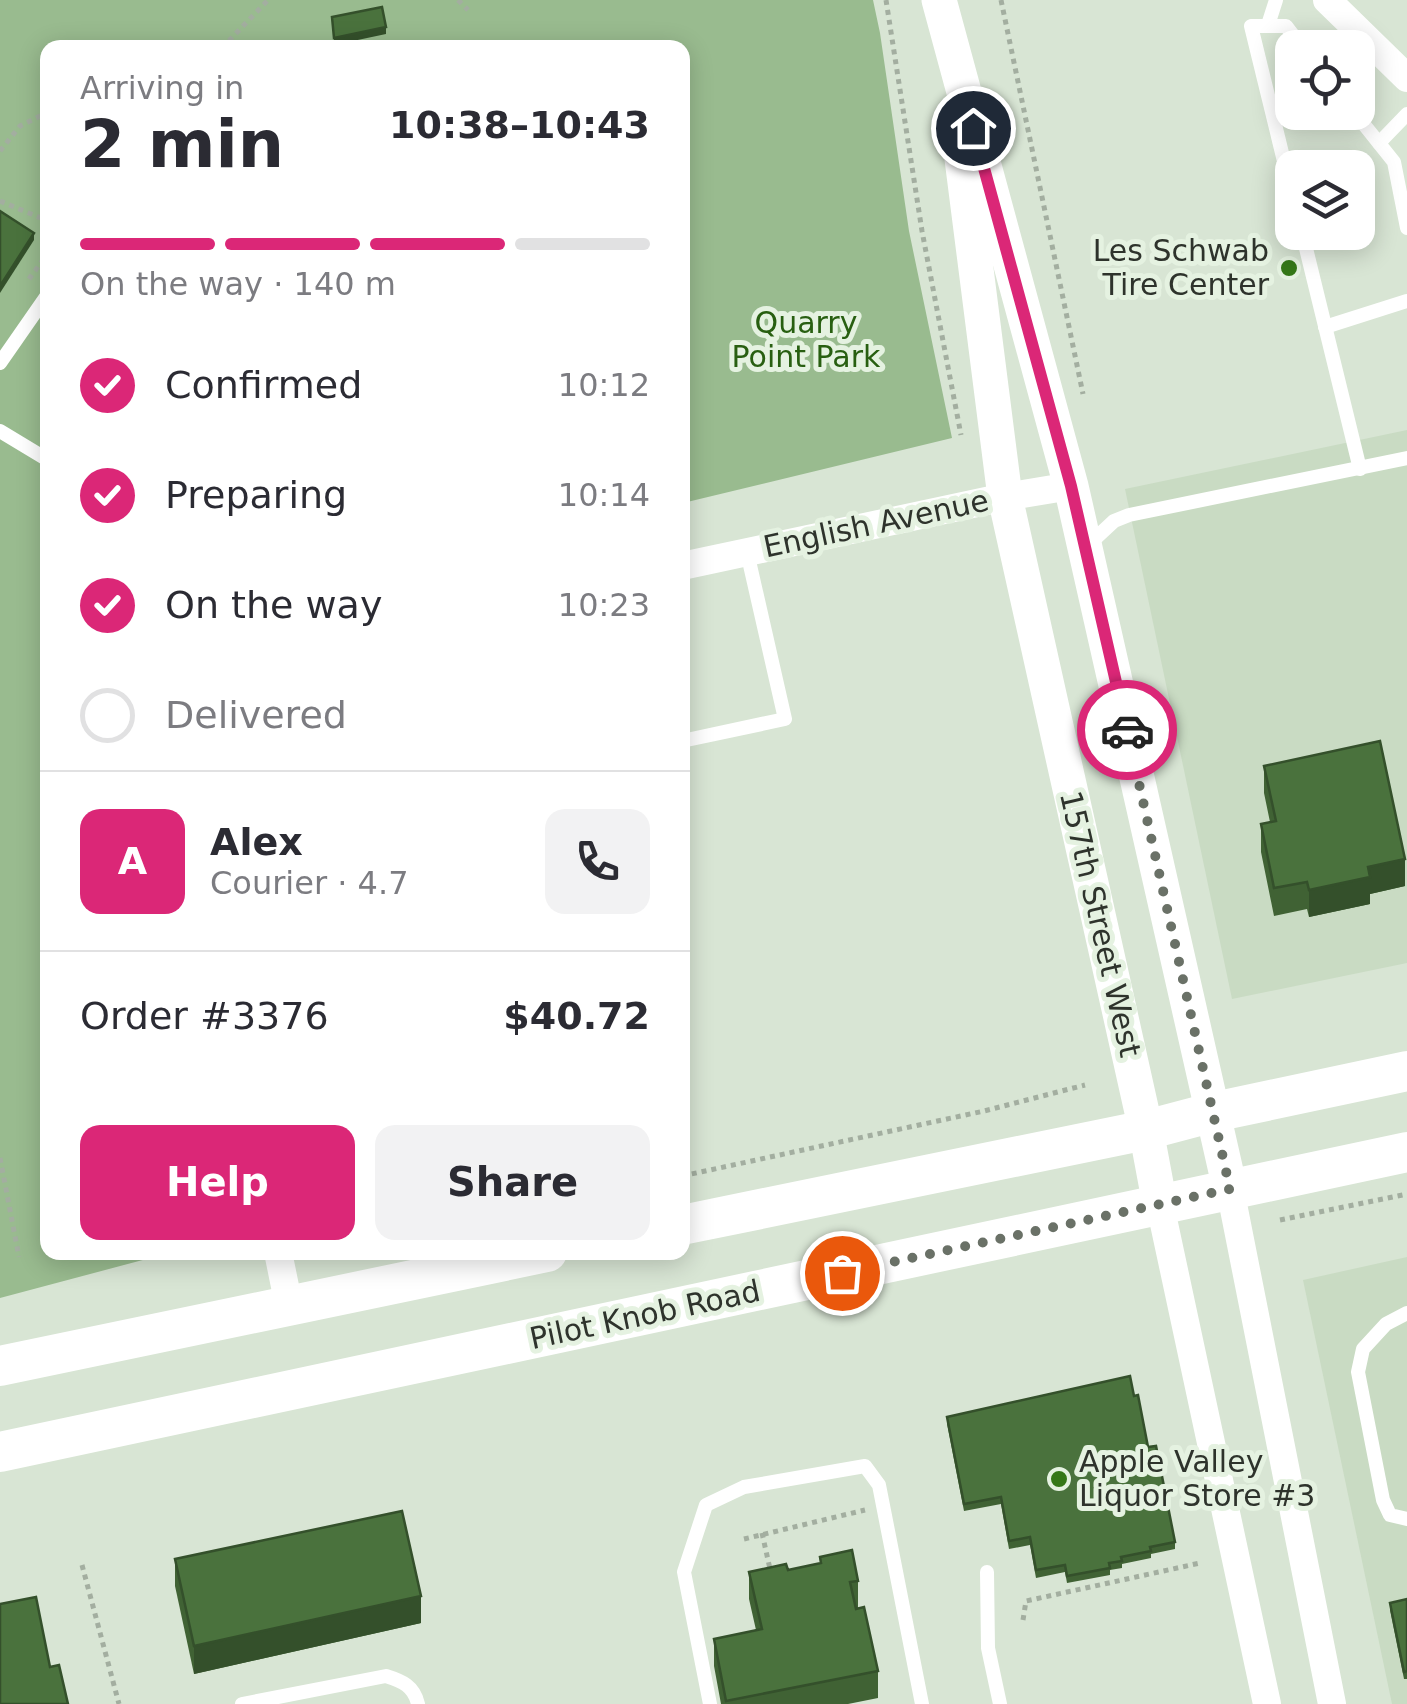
<!DOCTYPE html>
<html lang="en">
<head>
<meta charset="utf-8">
<style>
  body { margin:0; font-family:"DejaVu Sans",sans-serif; background:#f2f2f3; color:#2b2b33; height:100vh; display:flex; flex-direction:column; font-size:38px; white-space:nowrap }
  * { box-sizing:border-box; margin:0 }
  p { font-size:32px; color:#7c7c81 }
  .icon { flex:none; width:55px; height:55px; fill:none; stroke:currentColor; stroke-width:2; stroke-linecap:round; stroke-linejoin:round }
  .map { position:relative; flex:1; overflow:hidden }
  .side { position:absolute; left:40px; top:40px; width:650px; height:1220px; display:flex; flex-direction:column; background:#fff; border-radius:20px; box-shadow:0 5px 25px #0003 }
  .side>* { flex:none }
  .fabs { position:absolute; left:1275px; top:30px; display:grid; gap:20px }
  .fabs a { display:grid; place-items:center; width:100px; height:100px; border-radius:20px; background:#fff; box-shadow:0 5px 25px #0003; font-size:50px }
  .pin { position:absolute; display:grid; place-items:center; width:85px; height:85px; color:#fff; margin:-42px; border:5px solid #fff; border-radius:50%; box-shadow:0 2px 10px #0007 }
  .courier { position:absolute; display:grid; place-items:center; width:100px; height:100px; margin:-50px; border:8px solid #db2777; border-radius:50%; background:#fff; color:#222; box-shadow:0 2px 12px #0007 }
  .summary em { font-style:normal; font-weight:700 }
  .summary div { display:flex; flex-direction:column-reverse }
  .summary { display:flex; align-items:center; justify-content:space-between; height:170px; padding:0 40px }
  h1 { font-size:65px; font-weight:700; line-height:75px }
  .bar { display:grid; grid-template-columns:repeat(4,1fr); gap:15px 10px; align-content:center; height:120px; padding:0 40px }
  .bar i { height:12px; border-radius:8px; background:#e1e1e2 }
  .bar .current { background:#db2777 }
  .bar p { grid-column:span 4 }
  .line { display:flex; align-items:center; gap:25px; padding:0 40px; border-top:2px solid #e1e1e2 }
  .line div { flex:1 }
  .round { display:grid; place-items:center; flex:none; width:105px; height:105px; border-radius:20px; background:#f2f2f3 }
  ol { padding:0 40px; list-style:none }
  li { display:flex; align-items:center; gap:30px; height:110px }
  li p { margin-inline-start:auto }
  li .icon { padding:10px; border-radius:50%; background:#db2777; color:#fff; stroke-width:4 }
  li:last-child { color:#7c7c81 }
  li i { width:55px; height:55px; border:5px solid #e1e1e2; border-radius:50% }
  .action { display:flex; gap:20px; margin-top:auto; padding:20px 40px }
  .action a { flex:1; height:115px; border-radius:20px; background:#db2777; color:#fff; font-size:40px; font-weight:700; line-height:115px; text-align:center }
  .action a+a { background:#f2f2f3; color:#2b2b33 }
  .map>svg:first-child { display:block }
</style>
</head>
<body>
<div class="map">
<svg width="1407" height="1704" viewBox="0 0 1407 1704">
  <rect width="100%" height="100%" fill="#d8e5d4"/>
  <g fill="#c9dbc3">
    <polygon points="1407,430 1407,963 1232,999 1125,489"/>
    <polygon points="1407,1257 1407,1704 1392,1704 1303,1280"/>
  </g>
  <polygon fill="#99bb8f" points="0,0 873,0 880,33 909,231 952,438 683,503 682,48 48,48 48,1252 169,1253 0,1298"/>
  <g fill="none" stroke-linecap="round" stroke-linejoin="round">
    <g stroke="#a3aea0" stroke-width="5" stroke-dasharray="5 5" stroke-linecap="butt">
      <polyline points="458,0 468,10"/>
      <polyline points="886,0 922,231 961,435"/>
      <polyline points="1001,0 1083,394"/>
      <polyline points="222,48 268,0"/>
      <polyline points="0,151 20,126 48,112"/>
      <polyline points="0,201 48,221"/>
      <polyline points="29,279 48,253"/>
      <polyline points="0,1158 19,1257"/>
      <polyline points="682,1176 984,1111 1085,1085"/>
      <polyline points="1280,1220 1407,1194"/>
      <polyline points="319,1254 326,1252"/>
      <polyline points="762,1533 770,1569"/>
      <polyline points="744,1539 865,1510"/>
      <polyline points="82,1565 119,1704"/>
      <polyline points="1023,1620 1026,1601 1200,1563"/>
    </g>
    <g stroke="#fff" stroke-width="14">
      <polyline points="1268,25 1276,0"/>
      <polyline points="1354,112 1394,162 1407,228"/>
      <polyline points="1379,143 1407,114"/>
      <polyline points="1292,194 1251,26 1286,26 1303,48"/>
      <polyline points="1302,232 1360,469"/>
      <polyline points="1325,327 1407,301"/>
      <polyline points="0,363 48,294"/>
      <polyline points="0,431 48,460"/>
      <polyline points="1086,547 1114,521 1129,515 1407,458"/>
      <polyline points="682,741 785,719 747,552"/>
      <polyline points="1407,1313 1386,1324 1363,1349 1358,1372 1383,1500 1390,1515 1407,1519"/>
      <polyline points="987,1572 988,1648 1000,1704"/>
      <path d="M242,1704l144,-28c16,5 28,10 32,28"/>
      <polyline points="710,1704 684,1572 706,1505 744,1487 865,1466 879,1485 922,1704"/>
    </g>
    <g stroke="#fff" stroke-width="28">
      <polyline points="1327,0 1407,78"/>
      <polyline points="682,566 1005,497 1071,486"/>
      <polyline points="1230,1189 1332,1704"/>
      <polyline points="1160,1205 1267,1704"/>
      <polyline points="278,1252 289,1306"/>
    </g>
    <g stroke="#fff" stroke-width="35">
      <polyline points="939,0 1071,486 1230,1189"/>
      <polyline points="961,151 1005,497 1146,1130 1160,1205"/>
    </g>
    <g stroke="#fff" stroke-width="40">
      <polyline points="682,1225 1146,1130 1214,1112 1407,1071"/>
      <polyline points="0,1366 547,1252"/>
      <polyline points="0,1452 1407,1152"/>
    </g>
  </g>
  <g fill="#406234">
    <polygon points="1264,766 1405,886 1370,894 1370,904 1309,917 1307,909 1274,916 1261,852 1261,824 1270,822 1264,793"/>
    <polygon points="1134,1396 1175,1542 1175,1549 1151,1554 1151,1558 1122,1564 1122,1568 1110,1570 1110,1575 1067,1583 1065,1572 1036,1578 1030,1545 1009,1549 1001,1504 964,1511 947,1424 947,1417"/>
    <polygon points="820,1557 858,1581 858,1608 878,1671 878,1698 848,1704 721,1704 714,1666 714,1639 756,1630 749,1599 749,1572 788,1570 820,1563"/>
    <polygon points="175,1559 421,1623 194,1674 175,1586"/>
    <polygon points="1407,1599 1407,1679 1404,1679 1390,1610 1390,1603"/>
  </g>
  <g fill="#34502b">
    <polygon points="386,27 386,34 334,45 334,38"/>
    <polygon points="34,233 34,240 0,293 0,286"/>
    <polygon points="1405,859 1405,886 1370,894 1370,904 1309,917 1309,890 1368,867"/>
    <polygon points="421,1596 421,1623 194,1674 194,1646"/>
  </g>
  <g fill="#4a723d" stroke="#34502b" stroke-width="2.5">
    <polygon points="382,7 386,27 334,38 332,17"/>
    <polygon points="0,211 34,233 0,286"/>
    <polygon points="1380,741 1405,859 1368,867 1370,877 1309,890 1307,882 1274,888 1261,824 1276,821 1264,766"/>
    <polygon points="1130,1376 1134,1396 1138,1395 1148,1447 1156,1446 1175,1542 1150,1547 1151,1551 1121,1557 1122,1561 1109,1563 1110,1568 1067,1576 1065,1565 1036,1570 1030,1537 1009,1541 1001,1497 964,1504 947,1417"/>
    <polygon points="402,1511 421,1596 194,1646 175,1559"/>
    <polygon points="852,1550 858,1581 850,1582 856,1609 864,1607 878,1671 726,1701 714,1639 762,1629 749,1572 786,1564 788,1570 821,1563 820,1557"/>
    <polygon points="36,1597 50,1667 59,1665 68,1704 0,1704 0,1604"/>
    <polygon points="1407,1599 1407,1671 1404,1672 1390,1603"/>
  </g>
  <g fill="none" stroke-linecap="round" stroke-linejoin="round">
    <polyline stroke="#6a7167" stroke-width="10" stroke-dasharray="0 18" points="842,1273 1230,1189 1127,730"/>
    <polyline stroke="#db2777" stroke-width="12" points="973,128 1071,486 1127,730"/>
  </g>
  <g fill="#357818" stroke="#e5f2e1" stroke-width="4">
    <circle cx="1289" cy="268" r="10"/>
    <circle cx="1059" cy="1479" r="10"/>
  </g>
  <g text-anchor="middle" stroke-width="10" stroke-linejoin="round" paint-order="stroke">
    <g font-size="30" fill="#2e332c" stroke="#e5f2e1" text-anchor="end">
      <text x="1269" y="261">Les Schwab<tspan x="1269" dy="34">Tire Center</tspan></text>
      <text x="1079" y="1472" text-anchor="start">Apple Valley<tspan x="1079" dy="34">Liquor Store #3</tspan></text>
    </g>
    <g font-size="30" fill="#285f11" stroke="#e5f2e1">
      <text x="806" y="333">Quarry<tspan x="806" dy="34">Point Park</tspan></text>
    </g>
    <g font-size="30" fill="#2e332c" stroke="#e5f2e1">
      <text transform="translate(876 524) rotate(-12)" y="10">English Avenue</text>
      <text transform="translate(1100 924) rotate(77)" y="10">157th Street West</text>
      <text transform="translate(645 1315) rotate(-12)" y="10">Pilot Knob Road</text>
    </g>
  </g>
</svg>
<div class="fabs">
<a><svg class="icon" aria-label="locate" viewBox="0 0 24 24"><circle cx="12" cy="12" r="6"/><path d="M12 2v4M12 18v4M2 12h4M18 12h4"/></svg></a>
<a><svg class="icon" aria-label="layers" viewBox="0 0 24 24"><path d="M12 4l9 5-9 5-9-5zM3 14l9 5 9-5"/></svg></a>
</div>
<div class="pin" style="left:842px;top:1273px;background:#ea580c"><svg class="icon" aria-label="bag" viewBox="0 0 24 24"><path d="M5 8h14l-1 12H6zM9 8a3 3 0 0 1 6 0"/></svg></div>
<div class="pin" style="left:973px;top:128px;background:#1f2937"><svg class="icon" aria-label="home" viewBox="0 0 24 24"><path d="M3 11l9-7 9 7M6 9v11h12V9"/></svg></div>
<div class="courier" style="left:1127px;top:730px"><svg class="icon" aria-label="car" viewBox="0 0 24 24"><path d="M5 17H2v-5l4-1 3-4h7l3 4 3 1v5h-3M9 17h6M6 11h13"/><circle cx="7" cy="17" r="2"/><circle cx="17" cy="17" r="2"/></svg></div>
<section class="side">
<div class="summary"><div><h1>2 min</h1><p>Arriving in</p></div><em>10:38–10:43</em></div>
<div class="bar"><i class="current"></i><i class="current"></i><i class="current"></i><i></i><p>On the way · 140 m</p></div>
<ol>
<li><svg class="icon" aria-label="check" viewBox="0 0 24 24"><path d="M5 12l5 5 9-10"/></svg>Confirmed<p>10:12</p></li>
<li><svg class="icon" aria-label="check" viewBox="0 0 24 24"><path d="M5 12l5 5 9-10"/></svg>Preparing<p>10:14</p></li>
<li><svg class="icon" aria-label="check" viewBox="0 0 24 24"><path d="M5 12l5 5 9-10"/></svg>On the way<p>10:23</p></li>
<li><i></i>Delivered</li>
</ol>
<div class="line" style="height:180px"><b class="round" style="background:#db2777;color:#fff">A</b><div><b>Alex</b><p>Courier · 4.7</p></div><a class="round"><svg class="icon" aria-label="phone" viewBox="0 0 24 24"><path d="M5 4h4l2 5-3 2q2 4 5 5l2-3 5 2v4C11 20 4 13 5 4z"/></svg></a></div>
<div class="line" style="height:130px"><div>Order #3376</div><b>$40.72</b></div>
<div class="action"><a>Help</a><a>Share</a></div>
</section>
</div>
</body>
</html>
